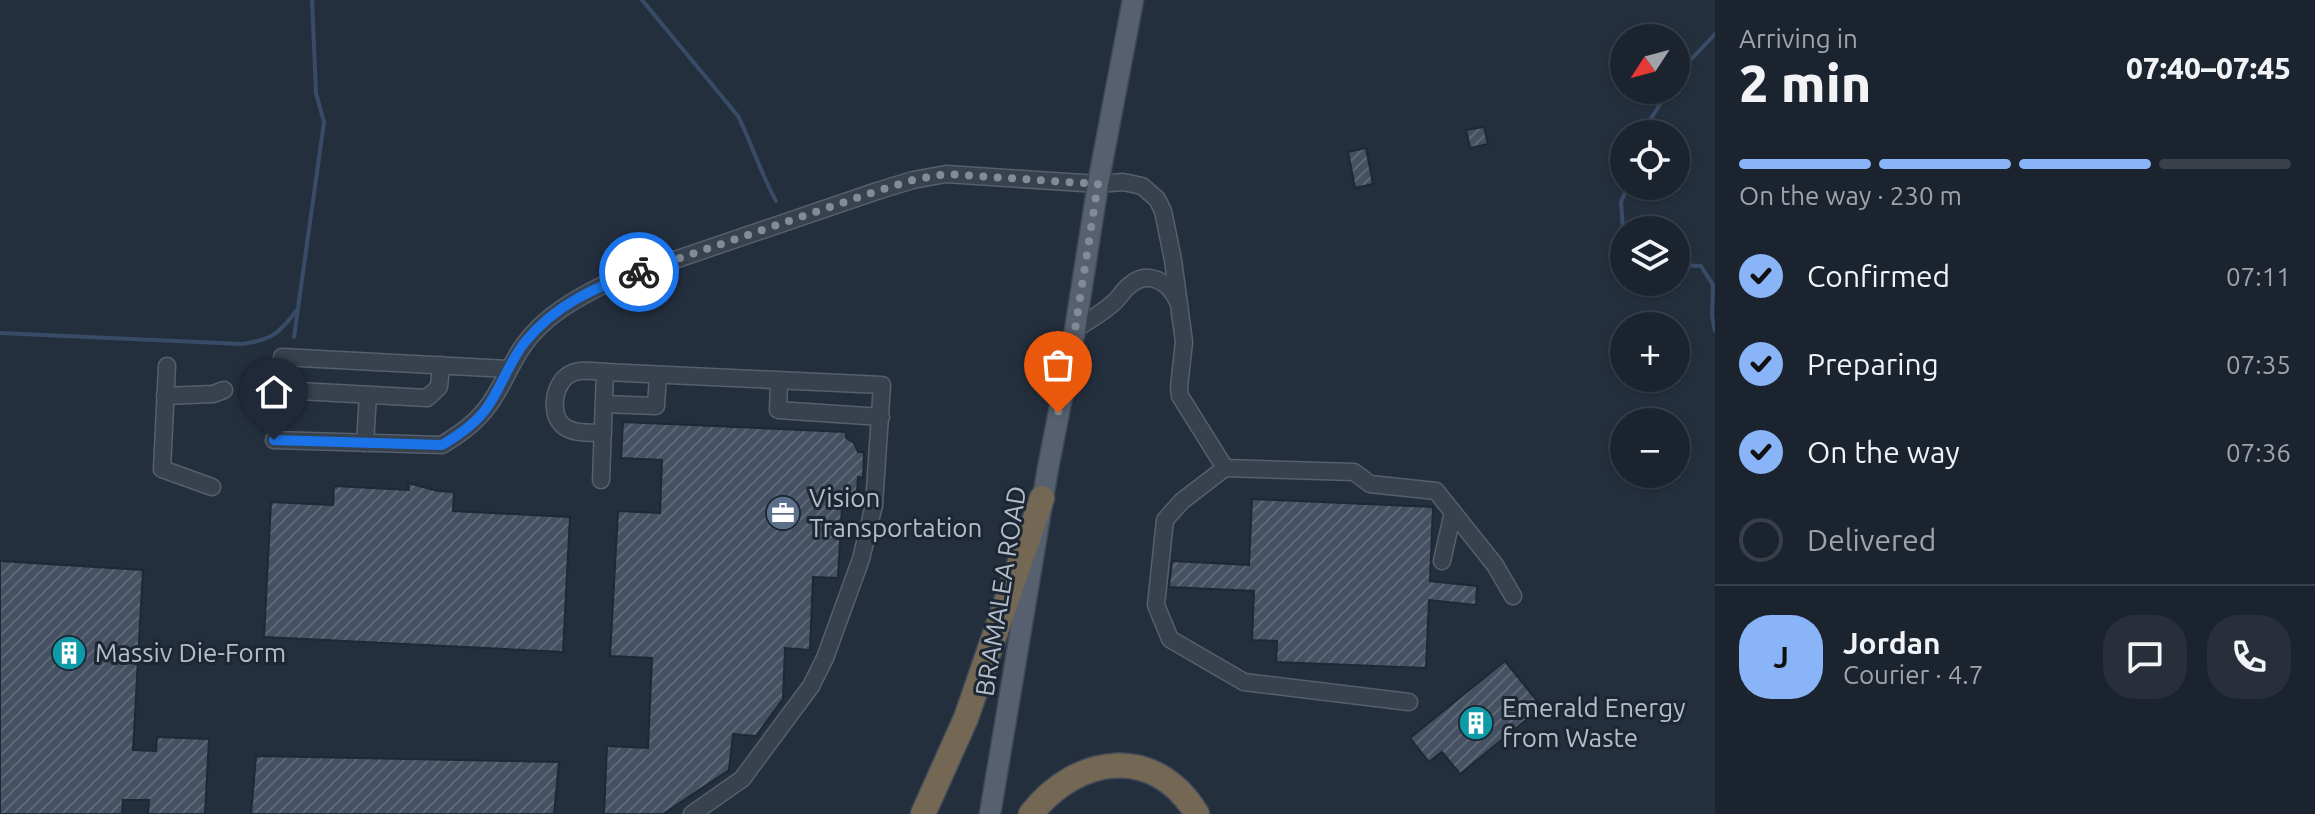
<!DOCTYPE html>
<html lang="en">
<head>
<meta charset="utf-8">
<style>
  body { margin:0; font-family:Ubuntu,sans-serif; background:#282f3a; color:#f1f3f6; height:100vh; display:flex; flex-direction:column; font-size:30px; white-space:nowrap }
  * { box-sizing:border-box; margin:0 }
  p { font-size:26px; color:#a0a4aa }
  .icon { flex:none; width:44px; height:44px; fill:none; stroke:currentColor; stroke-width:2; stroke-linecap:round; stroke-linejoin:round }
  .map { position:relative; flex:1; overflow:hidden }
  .details { display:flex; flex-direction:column; background:#1b232e; width:600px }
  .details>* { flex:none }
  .needle { width:52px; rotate:234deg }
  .fabs { position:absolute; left:1610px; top:24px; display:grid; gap:16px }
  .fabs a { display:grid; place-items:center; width:80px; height:80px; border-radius:50%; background:#1b232e; box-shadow:0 2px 6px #0004,0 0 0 2px #39404a; font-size:40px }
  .pin { position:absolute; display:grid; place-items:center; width:68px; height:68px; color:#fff; margin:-82px -34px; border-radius:50% 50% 50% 0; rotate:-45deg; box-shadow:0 0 8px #0007 }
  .pin .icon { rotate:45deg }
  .courier { position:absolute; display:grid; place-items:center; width:80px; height:80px; margin:-40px; border:6px solid #1a73e8; border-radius:50%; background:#fff; color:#222; box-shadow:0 2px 10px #0007 }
  .overview em { font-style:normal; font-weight:800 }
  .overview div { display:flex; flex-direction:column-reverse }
  .overview { display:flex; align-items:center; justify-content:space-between; height:136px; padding:0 24px }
  h1 { font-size:52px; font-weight:800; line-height:60px }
  .bar { display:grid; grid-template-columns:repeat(4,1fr); gap:12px 8px; align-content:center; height:96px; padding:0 24px }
  .bar i { height:10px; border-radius:6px; background:#39404a }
  .bar .active { background:#8ab4f8 }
  .bar p { grid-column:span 4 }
  .line { display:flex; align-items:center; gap:20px; padding:0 24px; border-top:2px solid #39404a }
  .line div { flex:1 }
  .round { display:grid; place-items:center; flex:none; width:84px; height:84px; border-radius:32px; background:#282f3a }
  ol { padding:0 24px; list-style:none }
  li { display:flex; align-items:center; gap:24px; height:88px }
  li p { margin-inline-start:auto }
  li .icon { padding:8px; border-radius:50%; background:#8ab4f8; color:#111; stroke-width:4 }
  li:last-child { color:#a0a4aa }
  li i { width:44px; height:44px; border:4px solid #39404a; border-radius:50% }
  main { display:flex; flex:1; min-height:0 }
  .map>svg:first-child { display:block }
</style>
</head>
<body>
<main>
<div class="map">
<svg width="1715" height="814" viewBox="0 0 1715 814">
  <defs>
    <pattern id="building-hatch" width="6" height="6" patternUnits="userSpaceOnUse" patternTransform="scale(2)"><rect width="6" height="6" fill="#455162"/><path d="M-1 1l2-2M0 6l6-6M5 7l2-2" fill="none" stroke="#5d6877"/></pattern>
  </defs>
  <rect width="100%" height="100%" fill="#242f3e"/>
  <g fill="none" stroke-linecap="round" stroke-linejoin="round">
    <g stroke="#394c67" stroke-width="4">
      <path d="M642,0l96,116c14,28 23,58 38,85"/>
      <polyline points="1676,79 1683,68 1715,34"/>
      <polyline points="1641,134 1669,90"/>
      <polyline points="1624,243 1621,202 1628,186"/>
      <polyline points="1676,265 1701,266 1713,285 1712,316 1715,331"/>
      <path d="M0,333l242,11c29,-4 37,-10 54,-33"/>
      <polyline points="294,337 324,122 316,93 312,0"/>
    </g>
  </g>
  <g fill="url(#building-hatch)" stroke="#1f2835" stroke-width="2">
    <polygon points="1484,127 1488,144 1470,148 1466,130"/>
    <polygon points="1366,148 1373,184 1355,188 1348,152"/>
    <polygon points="623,422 846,432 846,438 854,443 858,452 864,452 863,478 858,477 856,507 842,506 838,578 813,577 810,650 785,648 783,699 756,736 733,734 729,770 663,814 604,814 607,746 648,748 652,658 610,656 618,511 660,513 662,460 621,458"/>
    <polygon points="408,483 438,491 454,492 453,511 570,517 563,652 264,637 271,502 333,505 334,486 409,490"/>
    <polygon points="1252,499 1433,507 1430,581 1477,586 1476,605 1429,600 1426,668 1276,662 1277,641 1252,640 1254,591 1169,587 1172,561 1249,565"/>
    <polygon points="0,561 143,570 133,750 156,751 157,737 209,739 205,814 148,814 149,800 123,800 122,814 0,814"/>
    <polygon points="1505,661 1542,707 1460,774 1442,752 1429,762 1410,738"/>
    <polygon points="256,756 559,762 554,814 251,814"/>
  </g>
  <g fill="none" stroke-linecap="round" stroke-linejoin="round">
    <g stroke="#565f6c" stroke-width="19">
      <g id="minor">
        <path d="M1075,330c12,-9 26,-16 37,-26 7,-5 11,-14 18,-19 18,-15 38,-4 47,15"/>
        <polyline points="441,365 439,387 427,398 281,390 282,357 508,369"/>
        <polyline points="167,366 162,469 212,487"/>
        <polyline points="779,382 778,410 881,417"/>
        <polyline points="165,396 213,394 224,390"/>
        <polyline points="604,404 656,406 658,375"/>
        <path d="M603,433c-10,-1 -23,1 -32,-3 -22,-6 -20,-42 -4,-54 10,-8 26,-5 38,-4"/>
        <path d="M274,440l168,5c16,-10 31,-20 43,-35 16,-19 24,-44 38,-64 21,-30 52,-47 84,-63l270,-92 36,-11 33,-6 152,10 25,-2 19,4 15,13 6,12 10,49 11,82 -5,45 1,9 45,72"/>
        <polyline points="365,443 368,395"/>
        <polyline points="601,480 605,372 882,385 874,505 861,559 825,658 811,686 742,779 692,814"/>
        <polyline points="1442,561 1453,512"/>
        <polyline points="1409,702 1244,682 1170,639 1156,605 1165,520 1182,501 1225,468 1354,472 1370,484 1436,491 1495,565 1513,596"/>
      </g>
    </g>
    <g stroke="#414a57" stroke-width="23">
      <polyline id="major" points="990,814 1048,468 1075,330 1098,184 1133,0"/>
    </g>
    <g stroke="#434c59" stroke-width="27">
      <g id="highway">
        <polyline points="923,814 966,718 1042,498"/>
        <path d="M1031,814c46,-59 124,-70 166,0"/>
      </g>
    </g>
    <use href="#minor" stroke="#38414e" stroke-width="16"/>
    <use href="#major" stroke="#56606e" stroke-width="20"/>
    <use href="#highway" stroke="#746855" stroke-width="24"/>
  </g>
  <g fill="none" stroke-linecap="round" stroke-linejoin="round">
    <polyline stroke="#828b98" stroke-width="8" stroke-dasharray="0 14.4" points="639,272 877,191 913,180 946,174 1098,184 1075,330 1058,413"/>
    <path stroke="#1a73e8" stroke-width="10" d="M274,440l168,5c17,-10 35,-22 46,-39 14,-21 22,-45 37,-64 30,-37 70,-55 114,-70"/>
  </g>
  <defs>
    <g id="office-disc" transform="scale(1.8)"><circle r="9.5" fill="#5c6f8a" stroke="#1d2633"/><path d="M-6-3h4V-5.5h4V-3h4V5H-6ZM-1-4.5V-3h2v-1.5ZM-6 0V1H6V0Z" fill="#fff"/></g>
    <g id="building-disc" transform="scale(1.8)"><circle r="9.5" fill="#0f9aa8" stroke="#1d2633"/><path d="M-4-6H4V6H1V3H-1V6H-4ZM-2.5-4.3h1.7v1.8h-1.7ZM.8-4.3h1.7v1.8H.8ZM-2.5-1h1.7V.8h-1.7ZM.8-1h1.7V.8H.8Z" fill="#fff"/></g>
  </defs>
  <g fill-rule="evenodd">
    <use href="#office-disc" x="783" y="513"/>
    <use href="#building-disc" x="69" y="653"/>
    <use href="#building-disc" x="1476" y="723"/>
  </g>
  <g text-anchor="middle" stroke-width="6" stroke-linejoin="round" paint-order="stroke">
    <g font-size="26" fill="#b4bcc9" stroke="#1d2633" text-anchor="start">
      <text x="809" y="507">Vision<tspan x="809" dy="30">Transportation</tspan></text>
      <text x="95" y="662">Massiv Die-Form</text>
      <text x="1502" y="717">Emerald Energy<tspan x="1502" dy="30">from Waste</tspan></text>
    </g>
    <g font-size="26" fill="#b4bcc9" stroke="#1d2633">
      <text transform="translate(1001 591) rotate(-81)" y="9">BRAMALEA ROAD</text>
    </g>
  </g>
</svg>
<div class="fabs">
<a><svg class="needle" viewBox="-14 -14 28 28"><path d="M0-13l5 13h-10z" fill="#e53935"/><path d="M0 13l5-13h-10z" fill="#a0a4aa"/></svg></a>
<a><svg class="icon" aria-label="locate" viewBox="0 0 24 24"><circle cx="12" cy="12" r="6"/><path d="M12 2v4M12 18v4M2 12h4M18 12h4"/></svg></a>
<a><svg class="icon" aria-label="layers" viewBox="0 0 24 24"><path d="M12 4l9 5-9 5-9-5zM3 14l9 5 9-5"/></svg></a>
<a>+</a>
<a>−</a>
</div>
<div class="pin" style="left:1058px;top:413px;background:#ea580c"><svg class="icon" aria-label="bag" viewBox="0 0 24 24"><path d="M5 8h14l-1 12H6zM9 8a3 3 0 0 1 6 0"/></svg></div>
<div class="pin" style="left:274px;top:440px;background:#1f2937"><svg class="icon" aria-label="home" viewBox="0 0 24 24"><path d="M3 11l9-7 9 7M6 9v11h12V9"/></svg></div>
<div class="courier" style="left:639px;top:272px"><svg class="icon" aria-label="bike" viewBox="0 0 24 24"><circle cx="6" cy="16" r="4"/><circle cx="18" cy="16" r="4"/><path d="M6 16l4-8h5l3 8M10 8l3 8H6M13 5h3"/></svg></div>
</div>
<section class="details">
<div class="overview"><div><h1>2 min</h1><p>Arriving in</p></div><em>07:40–07:45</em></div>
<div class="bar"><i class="active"></i><i class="active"></i><i class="active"></i><i></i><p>On the way · 230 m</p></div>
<ol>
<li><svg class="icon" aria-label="check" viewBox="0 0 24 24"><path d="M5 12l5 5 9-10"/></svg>Confirmed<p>07:11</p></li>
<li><svg class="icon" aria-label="check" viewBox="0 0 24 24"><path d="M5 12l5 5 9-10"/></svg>Preparing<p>07:35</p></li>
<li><svg class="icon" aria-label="check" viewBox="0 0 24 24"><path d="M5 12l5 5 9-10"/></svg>On the way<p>07:36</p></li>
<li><i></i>Delivered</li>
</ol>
<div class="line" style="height:144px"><b class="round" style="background:#8ab4f8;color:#111">J</b><div><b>Jordan</b><p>Courier · 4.7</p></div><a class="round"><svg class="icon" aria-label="chat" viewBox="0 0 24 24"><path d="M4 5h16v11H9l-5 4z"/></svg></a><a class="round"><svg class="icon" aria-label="phone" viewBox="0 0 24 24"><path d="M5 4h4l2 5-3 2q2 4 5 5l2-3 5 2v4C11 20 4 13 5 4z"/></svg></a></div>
</section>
</main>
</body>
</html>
